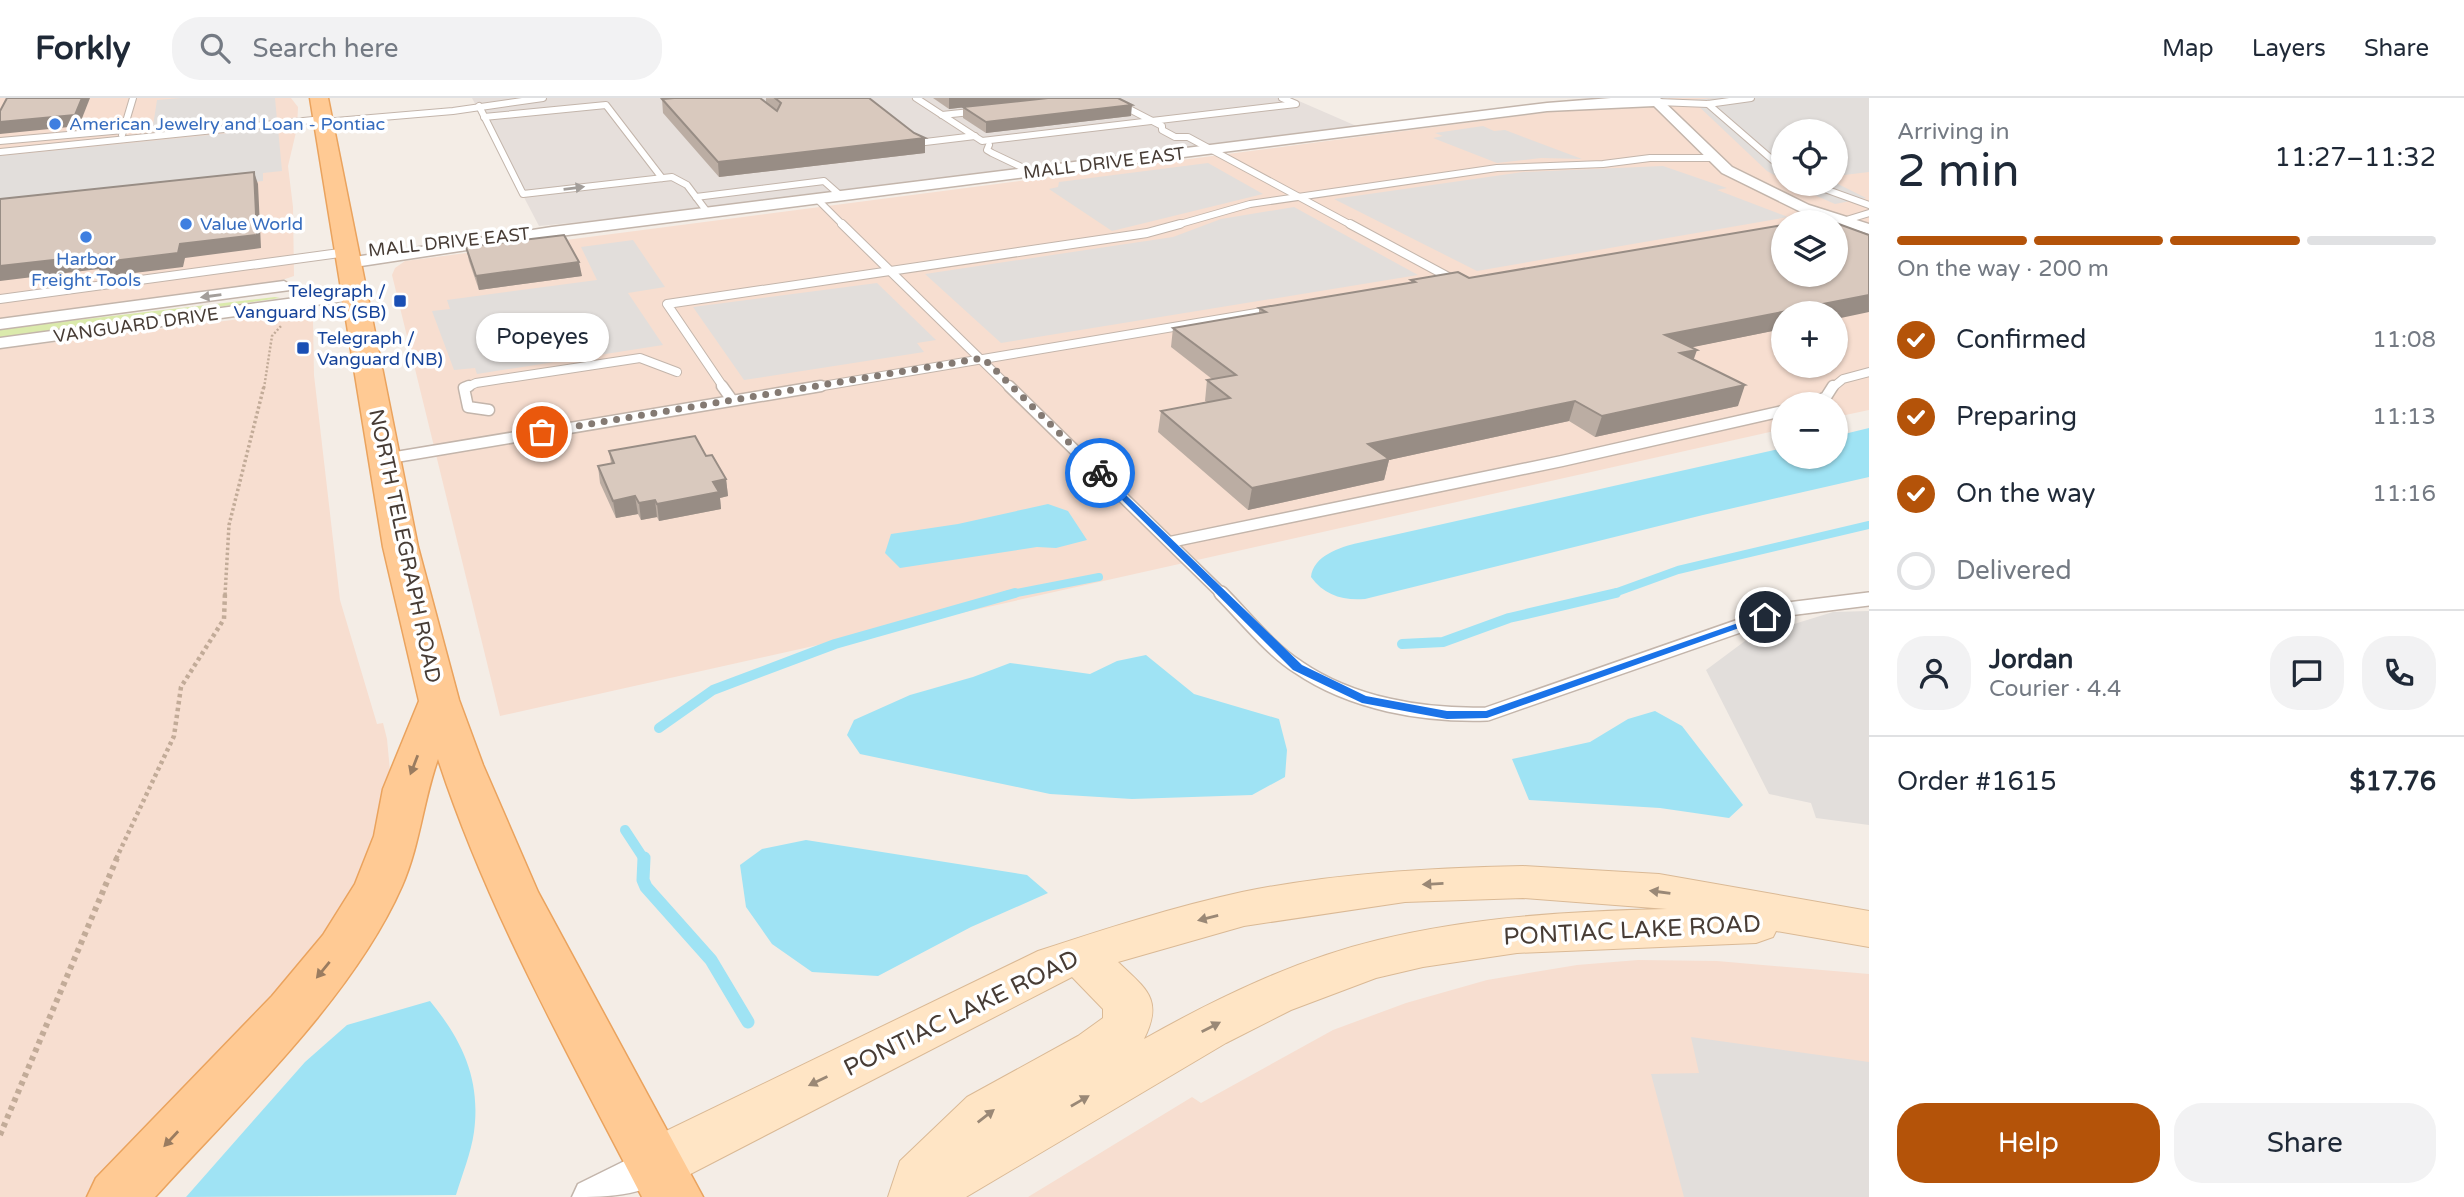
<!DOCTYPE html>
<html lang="en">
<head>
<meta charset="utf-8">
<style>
  body { margin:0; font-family:"Varela Round",sans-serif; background:#f2f2f3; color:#1f2937; height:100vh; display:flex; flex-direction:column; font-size:26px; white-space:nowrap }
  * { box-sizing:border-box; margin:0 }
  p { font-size:23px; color:#747a83 }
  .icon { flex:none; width:38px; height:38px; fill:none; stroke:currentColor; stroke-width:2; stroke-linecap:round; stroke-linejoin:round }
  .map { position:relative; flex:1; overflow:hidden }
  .side { display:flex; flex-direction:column; background:#fff; width:595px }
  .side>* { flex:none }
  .buttons { position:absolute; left:1771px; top:21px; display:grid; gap:14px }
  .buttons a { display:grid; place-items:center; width:77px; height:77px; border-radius:50%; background:#fff; box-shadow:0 2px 5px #0004; font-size:35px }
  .pin { position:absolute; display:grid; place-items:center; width:60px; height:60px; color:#fff; margin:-30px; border:4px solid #fff; border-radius:50%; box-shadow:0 2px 7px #0007 }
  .courier { position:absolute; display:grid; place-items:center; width:70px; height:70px; margin:-35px; border:5px solid #1a73e8; border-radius:50%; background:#fff; color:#222; box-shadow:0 2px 9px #0007 }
  .bubble { position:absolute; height:49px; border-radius:24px; background:#fff; box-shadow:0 2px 5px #0004; font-size:23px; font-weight:600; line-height:49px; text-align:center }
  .head em { font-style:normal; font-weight:600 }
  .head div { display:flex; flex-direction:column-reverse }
  .head { display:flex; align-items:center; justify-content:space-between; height:119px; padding:0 28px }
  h1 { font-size:46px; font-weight:600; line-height:52px }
  .bar { display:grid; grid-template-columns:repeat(4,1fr); gap:10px 7px; align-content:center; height:84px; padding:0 28px }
  .bar i { height:9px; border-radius:5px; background:#e0e1e3 }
  .bar .active { background:#b45309 }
  .bar p { grid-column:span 4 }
  .line { display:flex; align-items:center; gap:18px; padding:0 28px; border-top:2px solid #e0e1e3 }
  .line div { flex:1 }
  .round { display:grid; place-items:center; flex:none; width:74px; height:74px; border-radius:28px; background:#f2f2f3 }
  ol { padding:0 28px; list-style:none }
  li { display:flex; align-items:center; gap:21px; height:77px }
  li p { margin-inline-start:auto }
  li .icon { padding:7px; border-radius:50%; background:#b45309; color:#fff; stroke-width:4 }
  li:last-child { color:#747a83 }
  li i { width:38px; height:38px; border:4px solid #e0e1e3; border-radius:50% }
  .cta { display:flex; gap:14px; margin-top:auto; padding:14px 28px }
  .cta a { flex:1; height:80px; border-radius:28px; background:#b45309; color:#fff; font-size:28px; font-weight:600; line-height:80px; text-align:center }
  .cta a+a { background:#f2f2f3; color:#1f2937 }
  header { display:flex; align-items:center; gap:42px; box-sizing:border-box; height:98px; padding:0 35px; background:#fff; border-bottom:2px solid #e0e1e3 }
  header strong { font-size:33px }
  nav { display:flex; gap:38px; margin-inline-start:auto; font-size:24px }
  .search { width:490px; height:63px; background:#f2f2f3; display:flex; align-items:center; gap:18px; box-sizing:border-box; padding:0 24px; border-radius:28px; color:#747a83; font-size:26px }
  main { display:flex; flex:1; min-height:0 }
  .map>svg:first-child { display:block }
</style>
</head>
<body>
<header>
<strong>Forkly</strong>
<div class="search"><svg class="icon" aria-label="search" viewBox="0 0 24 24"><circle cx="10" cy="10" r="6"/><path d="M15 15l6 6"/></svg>Search here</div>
<nav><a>Map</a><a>Layers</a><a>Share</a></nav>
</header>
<main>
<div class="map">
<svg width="1869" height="1099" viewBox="0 0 1869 1099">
  <rect width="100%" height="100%" fill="#f4ede6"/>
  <g fill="#f7ded0" fill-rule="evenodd">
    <polygon points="0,0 291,0 298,9 297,30 288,68 293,109 294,178 273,185 0,221"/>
    <path d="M1668,0h201v312l-33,7v-13h-53v25l-1283,287 -108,-441 3,-7 10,-7 1191,-155h80zM1783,33h53v53h-53zM1783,124h53v53h-53zM1783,215h53v53h-53z"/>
    <polygon points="288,215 301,215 313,222 314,277 340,502 377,626 383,625 387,641 390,673 378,743 337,829 91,1099 0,1099 0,251"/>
    <polygon points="1638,862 1717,863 1869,876 1869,1099 1028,1099 1192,999 1201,1005 1333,932 1406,905 1487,882 1577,867"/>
  </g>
  <polygon fill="#e6dfdb" points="472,0 1292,0 1361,30 660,116 539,128"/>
  <polygon fill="#dbeaac" points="275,199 280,200 0,240 0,231"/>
  <g fill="#e2dedb">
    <polygon points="181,0 275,0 277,22 152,34 157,2"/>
    <polygon points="1714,0 1869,0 1869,74 1836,78 1836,33 1783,33 1783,82 1767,73 1692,2"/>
    <polygon points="1483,28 1494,33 1505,32 1582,61 1541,60 1497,65 1433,40 1443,38 1435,35"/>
    <polygon points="278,30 282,73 263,75 263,83 0,113 0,58"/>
    <polygon points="1208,65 1263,96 1112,133 1049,91 1058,89 1059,84"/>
    <polygon points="1663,68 1727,90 1717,92 1788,119 1477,173 1334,101 1523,74"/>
    <polygon points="1836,85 1866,100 1835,106 1789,86"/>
    <polygon points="1294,109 1418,177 1001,245 925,176 1173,139 1221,121"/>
    <polygon points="633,142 665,189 628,195 663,247 477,276 475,270 454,272 432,213 450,211 447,202 597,182 581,149"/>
    <polygon points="877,185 936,242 917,245 924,254 744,282 693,209"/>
    <polygon points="1869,513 1869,727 1816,720 1811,705 1769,696 1706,572 1749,540 1833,514"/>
    <polygon points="1691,939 1869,964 1869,1099 1684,1099 1651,976 1699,975"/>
  </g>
  <g fill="#9fe3f4">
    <path d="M1869,330v49l-166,38 -338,84c-22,2 -41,-4 -54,-22 2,-21 29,-30 47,-34l425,-95v9h53v-21z"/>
    <polygon points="1048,406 1068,413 1087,442 1056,450 1037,449 900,470 885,455 891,436 958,426"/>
    <polygon points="1146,557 1194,596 1279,621 1287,652 1285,679 1252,697 1132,701 1050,696 860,656 847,637 854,622 910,597 973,579 1010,565 1090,576 1117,563"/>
    <polygon points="1655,613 1682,628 1743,707 1729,720 1660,710 1529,702 1512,661 1590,644 1628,621"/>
    <polygon points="806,742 1027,777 1048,795 971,829 878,878 812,874 772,846 746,809 740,767 762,751"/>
    <path d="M430,903c32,39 51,78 44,131 -3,21 -12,43 -18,63l-270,2 119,-135 42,-37z"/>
  </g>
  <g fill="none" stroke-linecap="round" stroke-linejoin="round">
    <g stroke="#9fe3f4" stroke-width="8">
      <polyline points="1006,497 1099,479"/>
      <polyline points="1609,497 1678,472 1869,427"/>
    </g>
    <g stroke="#9fe3f4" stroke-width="10">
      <polyline points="1402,546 1443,544 1509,520 1616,495"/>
      <polyline points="659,630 713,592 835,546 1015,495"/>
      <polyline points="625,732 644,761"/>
    </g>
    <polyline stroke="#9fe3f4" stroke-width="13" points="644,760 643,782 646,789 711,862 748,924"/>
    <g stroke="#c3b5ab" stroke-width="8">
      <g id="service-far3">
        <polyline points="916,0 982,43 1296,6 1282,0"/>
        <polyline points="1108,0 1162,28 1162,32 1175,39 1188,39 1353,128"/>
        <polyline points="1658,4 1708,6 1751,0"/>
        <polyline points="1708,6 1783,71"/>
        <polyline points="479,8 523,96 672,79 687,87 708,115"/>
        <polyline points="942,17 980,13"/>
        <polyline points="484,19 606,7 662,80"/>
        <polyline points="324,24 453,13 543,0"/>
        <polyline points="122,37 133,0"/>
        <polyline points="0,43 124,32"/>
        <polyline points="917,45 975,38"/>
        <polyline points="989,47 987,52 992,55 1032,74"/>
        <polyline points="0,54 323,21"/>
        <polyline points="1811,86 1869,107"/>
        <polyline points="696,99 824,83 841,98"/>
        <polyline points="817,101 844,128"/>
        <polyline points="1843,123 1869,115"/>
        <polyline points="1173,128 1250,106 1497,70 1603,66 1650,60 1713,60"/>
      </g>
    </g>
    <g stroke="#c3b5ab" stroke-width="10">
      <g id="service-far2">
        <polyline points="842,126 1010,290"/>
        <polyline points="1350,126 1454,182"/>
        <polyline points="0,201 347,154"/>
        <polyline points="465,290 476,285 640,260 677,274"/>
        <polyline points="724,290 667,206 1147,135 1180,126"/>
        <polyline points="811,290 1274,212"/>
        <polyline points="1832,290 1843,281 1869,274"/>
      </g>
    </g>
    <g stroke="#c3b5ab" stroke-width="13">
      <g id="service-far1">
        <polyline points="469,288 464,290 468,309 489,312"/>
        <polyline points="722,288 732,302"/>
        <polyline points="1009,288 1223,497"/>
        <polyline points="1812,306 1826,299 1833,288"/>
        <polyline points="384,361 821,288"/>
        <polyline points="1170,444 1562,363 1783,313"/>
      </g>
    </g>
    <g stroke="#c3b5ab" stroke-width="16">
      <path id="service" d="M1221,495c23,23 50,57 77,74 54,37 125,49 189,47l301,-105 81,-10"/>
    </g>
    <g stroke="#c3b5ab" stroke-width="3">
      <g id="minor">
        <polygon points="1611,0 1660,0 1732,69 1809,107 1869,126 1869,136 1799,113 1722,75 1654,8 1547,13 552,139 348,170 340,165 348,160 552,129 1547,5"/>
        <polygon points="284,183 292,188 290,192 0,231 0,221"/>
        <polygon points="354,192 363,197 360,201 0,250 0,240"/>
        <path d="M655,1048l14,5 6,13c-18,33 -68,33 -103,33l6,-13z"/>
      </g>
    </g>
    <g stroke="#dab995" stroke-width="2">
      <path id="secondary" d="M1523,768l136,8 210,37v36l-93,-16 -3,6 -17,6 -239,10 -94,14 -47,11 -85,32 -65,33 -260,154h-78l12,-36 67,-64 111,-61 25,-18v-9l-31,-32 -397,205 -20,7 -20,-7 -8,-18 8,-18 403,-195c67,-22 135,-44 204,-59 93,-19 187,-24 281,-26zM1523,800l144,11c-97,2 -195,8 -289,31 -83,20 -161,58 -234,99 20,-40 2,-50 -26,-77l126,-36 161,-24z"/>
    </g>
    <g stroke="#eaa35e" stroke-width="3">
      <path id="primary" d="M310,0h18l90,449 41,153 24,65 55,127 165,305h-61c-73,-142 -154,-285 -204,-438 -15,42 -18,86 -36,127 -49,112 -165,220 -247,311h-68l9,-19 176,-182 51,-61 32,-51 19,-48 9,-47 36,-88 -36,-154z"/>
    </g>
    <polyline stroke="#c2ab98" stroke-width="2.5" stroke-dasharray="2 2" stroke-linecap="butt" points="264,290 272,238 281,228"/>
    <polyline stroke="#c2ab98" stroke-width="3.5" stroke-dasharray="2.5 2.5" stroke-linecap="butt" points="225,497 229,427 264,288"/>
    <polyline stroke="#c2ab98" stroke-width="4.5" stroke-dasharray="3.5 3.5" stroke-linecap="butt" points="116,761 174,638 181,589 224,521 225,495"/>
    <polyline stroke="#c2ab98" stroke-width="6" stroke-dasharray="4.5 4.5" stroke-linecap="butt" points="0,1037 117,760"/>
    <use href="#service-far3" stroke="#fff" stroke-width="6"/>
    <use href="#service-far2" stroke="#fff" stroke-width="8"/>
    <use href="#service-far1" stroke="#fff" stroke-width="10"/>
    <use href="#service" stroke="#fff" stroke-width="13"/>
    <use href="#minor" fill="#fff" fill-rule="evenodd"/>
    <use href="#secondary" fill="#ffe5c5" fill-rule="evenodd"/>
    <use href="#primary" fill="#ffca94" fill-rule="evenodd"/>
  </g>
  <g fill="#bbada3">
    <polygon points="766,0 869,0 914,35 925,40 925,55 719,79 663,15 662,1 766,5"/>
    <polygon points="933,0 1043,0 949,11"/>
    <polygon points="963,9 1131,18 986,35 963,20"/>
    <polygon points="466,149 582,178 479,192 469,163"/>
    <polygon points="1469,180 1783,215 1783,231 1692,249 1693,262 1738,308 1595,339 1569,323 1389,362 1384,382 1248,412 1158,334 1161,313 1207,304 1205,303 1207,282 1212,281 1171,249 1173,230 1259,216 1259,210 1411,185 1411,182"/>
    <polygon points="609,353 706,358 726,381 728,398 720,400 721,411 659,423 657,419 641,422 638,416 616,420 600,385 598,368 611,365"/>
  </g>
  <g fill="#988d85">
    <polygon points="82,0 90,0 79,28 0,36 0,24"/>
    <polygon points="949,0 1043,0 949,11"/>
    <polygon points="1132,7 1131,18 986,35 986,24"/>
    <polygon points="925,40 925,55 719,79 718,64"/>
    <polygon points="254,74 258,86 261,150 185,160 183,169 102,179 99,171 0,183 0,168 180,146"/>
    <polygon points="579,164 582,178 479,192 476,178"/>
    <polygon points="1869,197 1869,214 1836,221 1836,215 1783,215 1783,231 1659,256 1665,237"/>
    <polygon points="1697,252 1690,272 1680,255"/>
    <polygon points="1745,287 1738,308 1595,339 1602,318"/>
    <polygon points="1575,303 1569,323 1389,362 1384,382 1248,412 1252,390 1368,346"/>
    <polygon points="726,381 728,398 720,400 721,411 659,423 657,406 713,384"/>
    <polygon points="635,398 638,416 616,420 613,403"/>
    <polygon points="655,402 657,419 641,422 639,405"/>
  </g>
  <g fill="#d9c9be" stroke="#988d85" stroke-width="2">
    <polygon points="7,0 82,0 75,17 0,24 0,13"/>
    <polygon points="674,0 760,0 777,13 781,5 775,0 869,0 914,35 925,40 718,64 662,1"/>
    <polygon points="1048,0 1118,0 1132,7 986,24 963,9"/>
    <polygon points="254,74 257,137 180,146 178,155 96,165 98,157 0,168 0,101"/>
    <polygon points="1824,120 1834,124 1801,124"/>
    <polygon points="1836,125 1869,137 1869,197 1665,237 1697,252 1680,255 1745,287 1602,318 1575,303 1368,346 1389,361 1252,390 1161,313 1230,300 1207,282 1236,277 1173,230 1266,214 1259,210 1415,184 1411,182 1458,174 1469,180 1783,127 1783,177 1836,177"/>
    <polygon points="564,137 579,164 476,178 466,149"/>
    <polygon points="695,338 706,358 712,357 726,381 713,384 719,394 657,406 655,402 639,405 635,398 613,403 598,368 614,365 609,353"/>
  </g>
  <defs><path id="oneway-solid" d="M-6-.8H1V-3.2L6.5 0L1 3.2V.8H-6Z" transform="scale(1.75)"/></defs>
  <g fill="#a39e9a">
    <use href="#oneway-solid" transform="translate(574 90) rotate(-7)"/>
    <use href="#oneway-solid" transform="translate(211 198) rotate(172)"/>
  </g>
  <g fill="#9a7c60">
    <use href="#oneway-solid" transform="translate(414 667) rotate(111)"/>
    <use href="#oneway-solid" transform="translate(323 872) rotate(129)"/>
    <use href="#oneway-solid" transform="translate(171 1041) rotate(133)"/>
  </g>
  <g fill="#9a8876">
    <use href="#oneway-solid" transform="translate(1433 786) rotate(177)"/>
    <use href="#oneway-solid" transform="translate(1660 794) rotate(-172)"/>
    <use href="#oneway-solid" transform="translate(1208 820) rotate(166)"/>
    <use href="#oneway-solid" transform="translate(1211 929) rotate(-27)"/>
    <use href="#oneway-solid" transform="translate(818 983) rotate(154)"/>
    <use href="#oneway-solid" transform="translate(1080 1003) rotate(-30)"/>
    <use href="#oneway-solid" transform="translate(986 1018) rotate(-38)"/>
  </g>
  <polygon fill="#1a73e8" points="1100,372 1302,567 1366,598 1447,613 1486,613 1761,517 1770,519 1487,620 1447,621 1362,605 1293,572 1097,377"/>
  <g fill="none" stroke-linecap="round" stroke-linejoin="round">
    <polyline stroke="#847a73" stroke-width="7" stroke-dasharray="0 12.6" points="542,334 983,260 1100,375"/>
  </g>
  <g fill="#3f7fe0" stroke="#fff" stroke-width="2.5">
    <circle cx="55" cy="26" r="7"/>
    <circle cx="186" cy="126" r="7"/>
    <circle cx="86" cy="139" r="7"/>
  </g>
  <g fill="#1a4fb4" stroke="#fff" stroke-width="2.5">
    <rect x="393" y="196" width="14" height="14" rx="3.5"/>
    <rect x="296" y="243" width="14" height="14" rx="3.5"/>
  </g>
  <g text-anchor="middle" stroke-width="7" stroke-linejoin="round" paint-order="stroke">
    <g font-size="18" fill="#366cbe" stroke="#fff" text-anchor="start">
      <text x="69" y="32">American Jewelry and Loan - Pontiac</text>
      <text x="200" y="132">Value World</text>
      <text x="86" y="167" text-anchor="middle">Harbor<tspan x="86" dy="21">Freight Tools</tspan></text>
    </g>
    <g font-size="18" fill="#473c35" stroke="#fff">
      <text transform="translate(1104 65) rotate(-7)" y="6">MALL DRIVE EAST</text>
      <text transform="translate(449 144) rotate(-6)" y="6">MALL DRIVE EAST</text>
      <text transform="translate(136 227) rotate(-8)" y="6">VANGUARD DRIVE</text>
    </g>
    <g font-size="18" fill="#164399" stroke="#fff" text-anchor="end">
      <text x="386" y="199">Telegraph /<tspan x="386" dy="21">Vanguard NS (SB)</tspan></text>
      <text x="317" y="246" text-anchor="start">Telegraph /<tspan x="317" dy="21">Vanguard (NB)</tspan></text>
    </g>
    <g font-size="21" fill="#473c35" stroke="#fff">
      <text transform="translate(405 448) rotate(78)" y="7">NORTH TELEGRAPH ROAD</text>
    </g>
    <g font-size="24" fill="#473c35" stroke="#fff">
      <text transform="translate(1632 832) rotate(-3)" y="8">PONTIAC LAKE ROAD</text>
      <text transform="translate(961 915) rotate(-26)" y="8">PONTIAC LAKE ROAD</text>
    </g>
  </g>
</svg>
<div class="buttons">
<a><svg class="icon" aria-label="locate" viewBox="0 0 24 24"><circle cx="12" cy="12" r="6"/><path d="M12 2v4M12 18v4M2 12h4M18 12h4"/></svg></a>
<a><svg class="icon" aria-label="layers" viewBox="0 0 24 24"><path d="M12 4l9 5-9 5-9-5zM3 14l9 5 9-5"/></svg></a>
<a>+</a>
<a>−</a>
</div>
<div class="pin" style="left:542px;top:334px;background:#ea580c"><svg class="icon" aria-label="bag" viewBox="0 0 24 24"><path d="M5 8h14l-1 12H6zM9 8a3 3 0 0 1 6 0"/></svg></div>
<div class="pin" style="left:1765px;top:519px;background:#1f2937"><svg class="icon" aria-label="home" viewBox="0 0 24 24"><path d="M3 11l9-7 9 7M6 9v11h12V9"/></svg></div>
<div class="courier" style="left:1100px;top:375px"><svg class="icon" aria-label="bike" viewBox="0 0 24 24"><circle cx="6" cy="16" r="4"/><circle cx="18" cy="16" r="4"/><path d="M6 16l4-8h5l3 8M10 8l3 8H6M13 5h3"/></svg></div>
<div class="bubble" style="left:476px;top:215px;width:133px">Popeyes</div>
</div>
<section class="side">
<div class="head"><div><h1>2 min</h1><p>Arriving in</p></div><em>11:27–11:32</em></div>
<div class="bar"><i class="active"></i><i class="active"></i><i class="active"></i><i></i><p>On the way · 200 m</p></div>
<ol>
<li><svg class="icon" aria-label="check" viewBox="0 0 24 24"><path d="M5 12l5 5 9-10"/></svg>Confirmed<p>11:08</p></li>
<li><svg class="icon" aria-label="check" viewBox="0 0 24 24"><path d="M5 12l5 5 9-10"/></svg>Preparing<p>11:13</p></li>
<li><svg class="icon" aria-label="check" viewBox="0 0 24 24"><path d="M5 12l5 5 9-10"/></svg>On the way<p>11:16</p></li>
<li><i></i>Delivered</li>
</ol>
<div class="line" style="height:126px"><a class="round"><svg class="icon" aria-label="person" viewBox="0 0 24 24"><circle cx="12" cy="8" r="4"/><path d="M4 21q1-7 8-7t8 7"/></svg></a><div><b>Jordan</b><p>Courier · 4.4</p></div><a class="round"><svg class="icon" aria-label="chat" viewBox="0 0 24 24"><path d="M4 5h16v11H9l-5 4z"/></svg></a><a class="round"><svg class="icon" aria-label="phone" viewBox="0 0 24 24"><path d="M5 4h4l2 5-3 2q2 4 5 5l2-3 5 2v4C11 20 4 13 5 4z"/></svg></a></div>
<div class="line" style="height:91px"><div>Order #1615</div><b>$17.76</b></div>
<div class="cta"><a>Help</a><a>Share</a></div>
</section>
</main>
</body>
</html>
